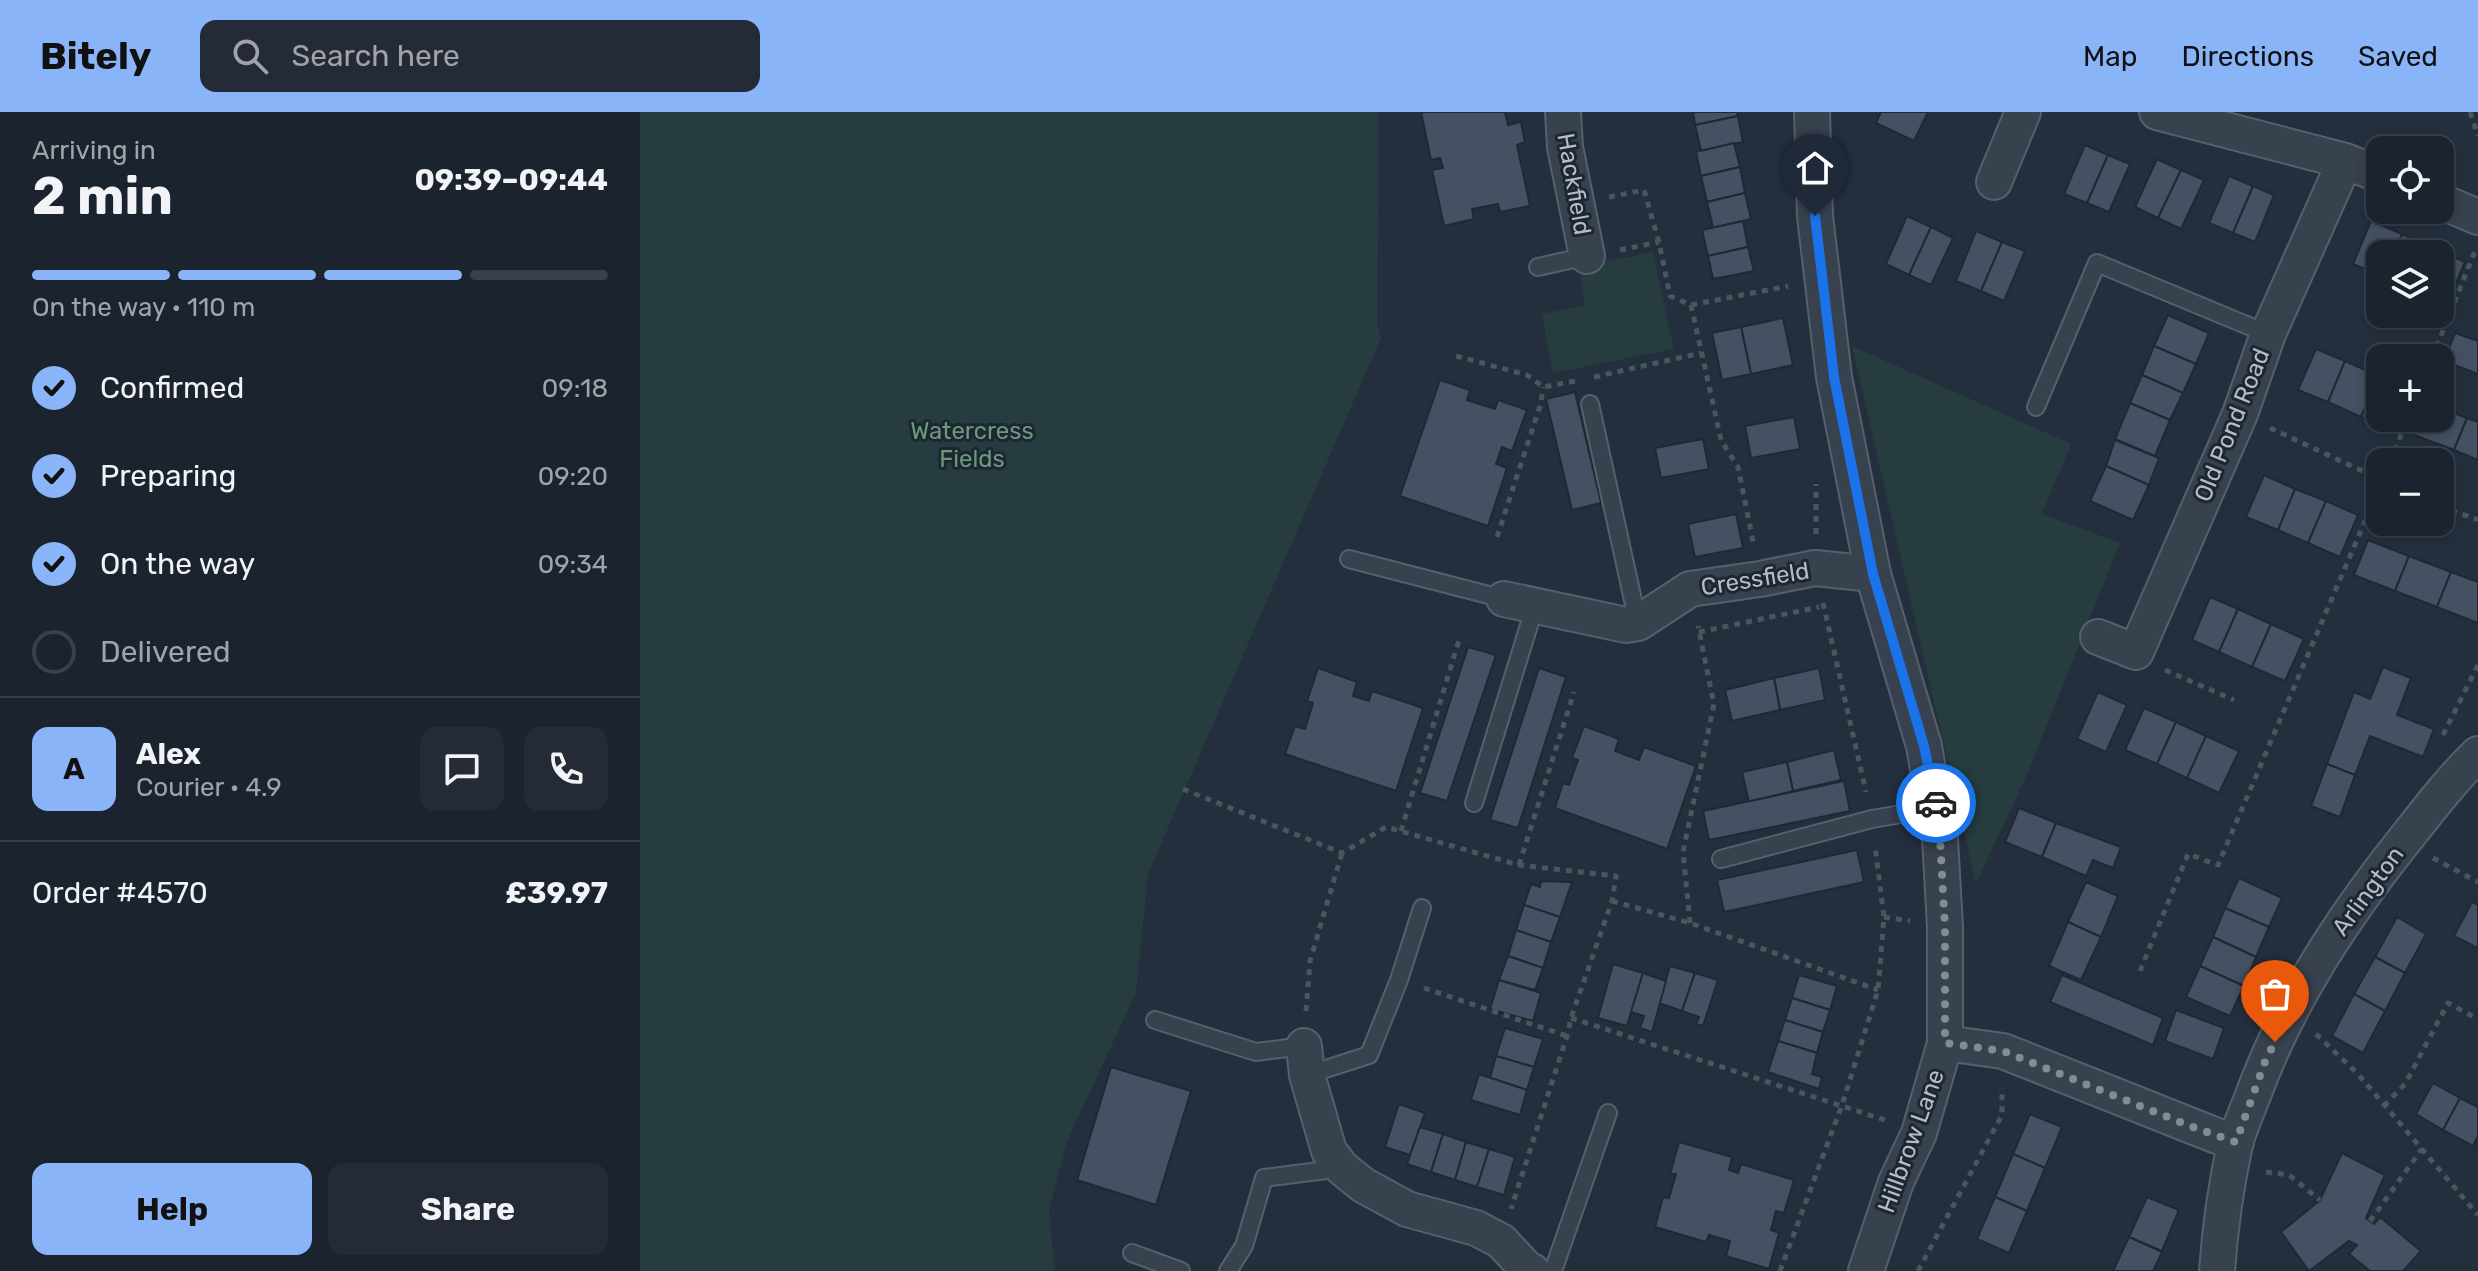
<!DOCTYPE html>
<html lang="en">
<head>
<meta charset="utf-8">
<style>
  body { margin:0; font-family:Rubik,sans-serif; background:#242b36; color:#f1f3f6; height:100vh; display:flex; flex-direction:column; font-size:30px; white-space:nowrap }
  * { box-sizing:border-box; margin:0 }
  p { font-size:26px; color:#a0a4aa }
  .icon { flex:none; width:44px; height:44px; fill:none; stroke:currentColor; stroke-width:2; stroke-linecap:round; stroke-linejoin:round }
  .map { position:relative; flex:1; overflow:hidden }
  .details { display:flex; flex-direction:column; background:#1b232e; width:640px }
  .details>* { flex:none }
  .buttons { position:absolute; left:1726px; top:24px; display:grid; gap:16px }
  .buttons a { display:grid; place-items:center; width:88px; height:88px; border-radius:16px; background:#1b232e; box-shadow:0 4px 12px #0003,0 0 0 2px #39404a; font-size:40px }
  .pin { position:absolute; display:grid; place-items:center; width:68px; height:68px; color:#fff; margin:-82px -34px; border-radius:50% 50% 50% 0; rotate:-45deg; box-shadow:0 0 8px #0007 }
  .pin .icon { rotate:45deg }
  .courier { position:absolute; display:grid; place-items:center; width:80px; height:80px; margin:-40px; border:6px solid #1a73e8; border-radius:50%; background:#fff; color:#222; box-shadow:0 2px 10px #0007 }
  .head em { font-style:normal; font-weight:700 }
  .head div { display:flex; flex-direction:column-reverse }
  .head { display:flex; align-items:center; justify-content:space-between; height:136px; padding:0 32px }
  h1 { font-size:52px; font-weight:700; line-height:60px }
  .bar { display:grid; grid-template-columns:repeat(4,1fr); gap:12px 8px; align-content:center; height:96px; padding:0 32px }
  .bar i { height:10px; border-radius:6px; background:#39404a }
  .bar .on { background:#8ab4f8 }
  .bar p { grid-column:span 4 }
  .line { display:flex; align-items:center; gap:20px; padding:0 32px; border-top:2px solid #39404a }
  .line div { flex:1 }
  .round { display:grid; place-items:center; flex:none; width:84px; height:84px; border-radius:16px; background:#242b36 }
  ol { padding:0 32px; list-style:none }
  li { display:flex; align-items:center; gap:24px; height:88px }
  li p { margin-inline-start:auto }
  li .icon { padding:8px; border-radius:50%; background:#8ab4f8; color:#111; stroke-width:4 }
  li:last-child { color:#a0a4aa }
  li i { width:44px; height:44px; border:4px solid #39404a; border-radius:50% }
  .primary-button { display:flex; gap:16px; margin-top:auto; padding:16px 32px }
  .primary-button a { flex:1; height:92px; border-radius:16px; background:#8ab4f8; color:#111; font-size:32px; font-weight:700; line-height:92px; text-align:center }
  .primary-button a+a { background:#242b36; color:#f1f3f6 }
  header { display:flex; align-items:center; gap:48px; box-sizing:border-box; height:112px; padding:0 40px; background:#8ab4f8; color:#111 }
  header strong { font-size:38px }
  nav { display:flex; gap:44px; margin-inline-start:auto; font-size:28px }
  .search { width:560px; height:72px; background:#242b36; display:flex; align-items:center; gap:20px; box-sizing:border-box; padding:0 28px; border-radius:16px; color:#a0a4aa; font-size:30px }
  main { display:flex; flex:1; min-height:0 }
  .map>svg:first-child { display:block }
</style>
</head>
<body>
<header>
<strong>Bitely</strong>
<div class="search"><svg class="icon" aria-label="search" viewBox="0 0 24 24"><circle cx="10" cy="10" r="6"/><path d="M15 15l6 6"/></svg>Search here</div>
<nav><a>Map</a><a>Directions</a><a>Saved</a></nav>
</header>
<main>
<section class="details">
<div class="head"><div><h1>2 min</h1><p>Arriving in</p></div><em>09:39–09:44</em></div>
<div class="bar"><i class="on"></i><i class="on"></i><i class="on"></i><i></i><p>On the way · 110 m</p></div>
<ol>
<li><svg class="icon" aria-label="check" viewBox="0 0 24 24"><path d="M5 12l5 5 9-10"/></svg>Confirmed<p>09:18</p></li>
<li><svg class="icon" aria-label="check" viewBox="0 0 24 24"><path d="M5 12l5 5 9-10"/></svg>Preparing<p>09:20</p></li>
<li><svg class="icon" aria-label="check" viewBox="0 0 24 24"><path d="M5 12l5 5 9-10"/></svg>On the way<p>09:34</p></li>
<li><i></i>Delivered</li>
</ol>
<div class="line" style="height:144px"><b class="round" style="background:#8ab4f8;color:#111">A</b><div><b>Alex</b><p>Courier · 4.9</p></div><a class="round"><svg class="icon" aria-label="chat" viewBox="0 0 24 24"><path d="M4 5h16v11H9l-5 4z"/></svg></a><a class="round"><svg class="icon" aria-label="phone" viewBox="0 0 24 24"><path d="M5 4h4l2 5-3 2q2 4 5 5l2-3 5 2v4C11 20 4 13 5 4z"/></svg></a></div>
<div class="line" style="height:104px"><div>Order #4570</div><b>£39.97</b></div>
<div class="primary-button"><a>Help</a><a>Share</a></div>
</section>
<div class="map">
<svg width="1838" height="1159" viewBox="0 0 1838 1159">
  <rect width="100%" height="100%" fill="#242f3e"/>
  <g fill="#263c3f">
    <polygon points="0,0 739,0 737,211 741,226 508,762 496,881 427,1029 409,1098 415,1159 0,1159"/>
    <polygon points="1013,140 1034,237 913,261 902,202 945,193 939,155"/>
    <polygon points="1212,234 1431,332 1402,402 1480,431 1388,660 1336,772"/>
  </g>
  <g fill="#455162" stroke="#1f2835" stroke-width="2">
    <polygon points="781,0 865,0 868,13 881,10 885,30 877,33 890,94 860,100 858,92 832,97 834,107 804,114 792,58 803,56 800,46 791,48"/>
    <polygon points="1053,0 1097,0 1098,4 1055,13"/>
    <polygon points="1241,0 1288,0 1274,29 1236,11"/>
    <polygon points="1098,4 1103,30 1061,39 1055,13"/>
    <polygon points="1094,31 1100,55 1061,64 1056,40"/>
    <polygon points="1445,33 1468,43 1447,91 1424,82"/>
    <polygon points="1468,43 1490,52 1469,100 1447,91"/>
    <polygon points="1517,47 1541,58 1518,106 1495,95"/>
    <polygon points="1100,55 1105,81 1067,90 1061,64"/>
    <polygon points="1541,58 1564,68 1541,117 1518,106"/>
    <polygon points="1589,64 1613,74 1593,121 1569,111"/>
    <polygon points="1613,74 1634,83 1615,130 1593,121"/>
    <polygon points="1105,81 1111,107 1073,116 1067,90"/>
    <polygon points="1267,104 1291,115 1269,163 1246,152"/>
    <polygon points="1103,109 1108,135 1068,144 1062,118"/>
    <polygon points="1731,109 1762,122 1754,142 1740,142 1740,163 1713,152"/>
    <polygon points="1291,115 1313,126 1291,173 1269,163"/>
    <polygon points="1336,119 1362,130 1341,179 1316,169"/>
    <polygon points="1762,122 1791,135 1788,142 1754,142"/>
    <polygon points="1362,130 1385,139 1364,189 1341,179"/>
    <polygon points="1108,135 1114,159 1073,167 1068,144"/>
    <polygon points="1791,135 1825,150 1807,192 1800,189 1800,142 1788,142"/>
    <polygon points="1528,203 1569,221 1556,252 1514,234"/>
    <polygon points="1143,206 1153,253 1111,262 1101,215"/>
    <polygon points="1101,215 1111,262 1082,268 1072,221"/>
    <polygon points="1815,221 1838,229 1838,262 1804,249"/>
    <polygon points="1514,234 1556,252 1543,281 1502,263"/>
    <polygon points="1676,237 1705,249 1688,290 1658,278"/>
    <polygon points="1705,249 1739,264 1721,305 1688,290"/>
    <polygon points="1502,263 1543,281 1530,308 1490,291"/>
    <polygon points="1739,264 1740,306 1756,306 1751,318 1721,305"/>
    <polygon points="800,268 830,278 827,288 855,297 858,288 887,298 872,339 862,335 856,352 867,356 848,414 760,384"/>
    <polygon points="935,280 961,391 932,398 906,287"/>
    <polygon points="1490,291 1530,308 1515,344 1475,327"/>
    <polygon points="1800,296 1827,306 1814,338 1774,323 1780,306 1800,306"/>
    <polygon points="1154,305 1160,337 1111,346 1105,314"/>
    <polygon points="1827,306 1838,310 1838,348 1814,338"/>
    <polygon points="1063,327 1069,357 1021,366 1015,336"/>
    <polygon points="1475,328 1519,346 1509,373 1466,354"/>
    <polygon points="1466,354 1509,373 1493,408 1450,389"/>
    <polygon points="1624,363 1655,377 1638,418 1606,405"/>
    <polygon points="1655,377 1686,389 1668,431 1638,418"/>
    <polygon points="1686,389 1718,403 1700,445 1668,431"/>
    <polygon points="1096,402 1103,436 1055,445 1048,412"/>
    <polygon points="1728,428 1769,444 1755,479 1714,463"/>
    <polygon points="1769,444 1811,460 1797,495 1755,479"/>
    <polygon points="1811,460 1838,470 1838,511 1797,495"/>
    <polygon points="1570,485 1598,497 1579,540 1552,528"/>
    <polygon points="1598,497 1631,512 1612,555 1579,540"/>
    <polygon points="1631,512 1664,527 1645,569 1612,555"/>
    <polygon points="828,535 856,543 807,689 780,681"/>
    <polygon points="1743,555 1771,566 1757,603 1794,617 1783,645 1730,624 1715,663 1687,652 1714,580 1730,587"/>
    <polygon points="678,556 717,570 713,584 729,589 732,579 783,596 756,679 645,642 655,614 665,617 673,591 667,589"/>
    <polygon points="899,556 926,565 878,716 850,708"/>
    <polygon points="1179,556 1185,588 1140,598 1134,566"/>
    <polygon points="1134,566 1140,598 1092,609 1085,578"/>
    <polygon points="1458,580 1487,593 1466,640 1437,627"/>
    <polygon points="1504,596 1536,610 1517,652 1485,638"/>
    <polygon points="1536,610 1566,624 1547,666 1517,652"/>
    <polygon points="944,614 979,627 975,639 999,648 1004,635 1056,654 1027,737 915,696 923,671 929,673 938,648 932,646"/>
    <polygon points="1566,624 1599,639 1579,681 1547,666"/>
    <polygon points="1194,638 1201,668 1153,679 1147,650"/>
    <polygon points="1147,650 1153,679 1109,690 1102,660"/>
    <polygon points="1687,652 1715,663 1700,705 1671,694"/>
    <polygon points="1204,669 1210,699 1069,728 1063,699"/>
    <polygon points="1379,696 1416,711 1402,745 1365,730"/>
    <polygon points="1416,711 1481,735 1473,756 1453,748 1446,764 1402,745"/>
    <polygon points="1217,738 1224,770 1084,800 1077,768"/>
    <polygon points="1599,766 1642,786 1629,815 1585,796"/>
    <polygon points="901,769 932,770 920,805 884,793 891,772 900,775"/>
    <polygon points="1446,770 1478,784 1461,825 1428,810"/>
    <polygon points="1832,790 1838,793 1838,836 1814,824"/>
    <polygon points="884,793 920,805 911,830 876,818"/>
    <polygon points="1585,796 1629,815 1616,845 1573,825"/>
    <polygon points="1757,805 1786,822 1765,861 1735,845"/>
    <polygon points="1428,810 1461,825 1441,868 1409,854"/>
    <polygon points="876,818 911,830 903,856 868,844"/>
    <polygon points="1573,825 1616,845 1604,874 1560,854"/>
    <polygon points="868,844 903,856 895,878 859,868"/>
    <polygon points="1735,845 1765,861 1745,899 1714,882"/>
    <polygon points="973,852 1003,861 987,914 958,906"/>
    <polygon points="1030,854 1055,861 1042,899 1019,891"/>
    <polygon points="1560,854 1604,874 1590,904 1546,885"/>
    <polygon points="1003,861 1026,869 1012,920 1000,916 1004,904 991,900"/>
    <polygon points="1055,861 1078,868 1063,914 1056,912 1059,905 1042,899"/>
    <polygon points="1159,863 1197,874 1190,898 1152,886"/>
    <polygon points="1422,863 1523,906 1513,933 1410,890"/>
    <polygon points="859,868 901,881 893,909 850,897"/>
    <polygon points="1714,882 1745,899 1723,941 1692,924"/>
    <polygon points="1152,886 1190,898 1183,920 1145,908"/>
    <polygon points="1536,898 1584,916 1573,947 1525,929"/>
    <polygon points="1145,908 1183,920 1177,941 1138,929"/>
    <polygon points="865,916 903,927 894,955 856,944"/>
    <polygon points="1138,929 1177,941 1172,962 1182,965 1179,977 1128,960"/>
    <polygon points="856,944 894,955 887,978 850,966"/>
    <polygon points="471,955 551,979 516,1093 437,1068"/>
    <polygon points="839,962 887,978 880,1003 831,988"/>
    <polygon points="1793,971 1820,986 1803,1018 1776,1002"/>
    <polygon points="1820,986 1838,995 1838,1024 1833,1034 1803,1018"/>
    <polygon points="759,992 785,1001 770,1043 745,1035"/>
    <polygon points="1390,1002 1422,1015 1405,1056 1373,1042"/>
    <polygon points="780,1015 803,1022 791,1060 767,1052"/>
    <polygon points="803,1022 826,1030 815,1068 791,1060"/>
    <polygon points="826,1030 849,1037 837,1075 815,1068"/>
    <polygon points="1039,1030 1092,1045 1089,1058 1098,1061 1101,1052 1154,1068 1144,1101 1136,1099 1131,1118 1139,1121 1129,1157 1086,1144 1090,1129 1069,1123 1066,1130 1015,1115 1023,1085 1029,1086 1036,1062 1030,1062"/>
    <polygon points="849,1037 875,1045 864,1083 837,1075"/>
    <polygon points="1702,1041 1745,1063 1726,1106 1734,1112 1740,1105 1781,1139 1763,1159 1730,1159 1709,1142 1717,1133 1709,1129 1669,1159 1641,1120 1680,1088"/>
    <polygon points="1373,1042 1405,1056 1387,1099 1355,1085"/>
    <polygon points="1355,1085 1387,1099 1369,1141 1337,1127"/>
    <polygon points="1507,1085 1539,1098 1522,1139 1489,1125"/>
    <polygon points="1489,1125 1522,1140 1513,1159 1473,1159"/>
  </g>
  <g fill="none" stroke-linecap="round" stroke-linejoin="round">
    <g stroke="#565f6c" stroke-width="20">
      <g id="service">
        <polyline points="898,155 947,144"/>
        <polyline points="950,292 998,511"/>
        <polyline points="1396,295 1457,151 1628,222"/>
        <polyline points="709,447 864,487"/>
        <polyline points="834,691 895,494"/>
        <polyline points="1081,747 1232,707 1297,696"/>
        <polyline points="515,908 616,940 664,934"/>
        <polyline points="667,963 729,943 759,868 782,796"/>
        <polyline points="492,1141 541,1159"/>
        <polyline points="588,1159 604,1134 624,1066 702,1056"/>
        <polyline points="913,1159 968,1001"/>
      </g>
    </g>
    <g stroke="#565f6c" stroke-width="38">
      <g id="minor">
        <polyline points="923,0 925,35 947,144"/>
        <polyline points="1172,0 1175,104 1194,265 1233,462 1284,634 1300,726 1305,815 1305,931 1279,1021 1256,1070 1226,1159"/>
        <polyline points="1517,0 1705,49 1740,63"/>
        <polyline points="1354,70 1383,0"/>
        <polyline points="1800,89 1838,105"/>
        <polyline points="864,487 986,513 998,511 1050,477 1120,467 1175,456 1233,462"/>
        <polyline points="1458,525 1496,540 1600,302 1628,222 1705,49"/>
        <polyline points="1305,931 1363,939 1577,1024 1596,1030"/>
        <polyline points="664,934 667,963 689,1039 702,1056 723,1073 767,1097 836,1116 861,1129 888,1158 892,1159"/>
        <path d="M1577,1159c3,-43 9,-85 18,-127 4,-15 11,-31 17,-46 34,-94 89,-178 151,-256 24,-30 47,-61 75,-88"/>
      </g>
    </g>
    <g stroke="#44595c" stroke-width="5" stroke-dasharray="6 6" stroke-linecap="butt">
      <polyline points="1830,0 1838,24"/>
      <polyline points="969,85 1004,78 1019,130 1030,184 1051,193 1148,174"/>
      <polyline points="980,138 1019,130"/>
      <polyline points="1051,193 1081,328 1098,355 1114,434"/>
      <polyline points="816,244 887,263 903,275 936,269"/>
      <polyline points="1792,246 1835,139"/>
      <polyline points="954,265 1061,241"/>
      <polyline points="1630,316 1733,364 1740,371"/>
      <polyline points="1750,350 1768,306"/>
      <polyline points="1800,394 1838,408"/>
      <polyline points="1176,422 1176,372"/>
      <polyline points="857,425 901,291 903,275"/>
      <polyline points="1183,491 1226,680"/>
      <polyline points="1059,520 1179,495"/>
      <polyline points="1525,558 1594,588"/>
      <polyline points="1803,623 1838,553"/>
      <polyline points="543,677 702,741 746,715 879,753 976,764 972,789 931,906 927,924 871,1097"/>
      <polyline points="761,719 819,528"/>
      <polyline points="1793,746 1838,770"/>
      <polyline points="879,753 934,580"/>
      <polyline points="972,789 1050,811 1238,878"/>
      <polyline points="1244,805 1270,809"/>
      <polyline points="1050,811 1043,740 1074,592 1058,514"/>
      <polyline points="1500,859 1548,742 1578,753 1740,374"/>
      <polyline points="784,876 927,924"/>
      <polyline points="666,899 670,849 702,741"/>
      <polyline points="931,906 1248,1009"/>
      <polyline points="1676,922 1718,962 1838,1103"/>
      <polyline points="1744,994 1765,972 1808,891 1838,907"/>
      <polyline points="1626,1060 1649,1063 1680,1088"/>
      <polyline points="1730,1109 1782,1037"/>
      <polyline points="1140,1159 1202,993 1238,878 1244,805 1235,734"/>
      <polyline points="1278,1159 1362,1003 1362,976"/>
    </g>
    <use href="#service" stroke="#38414e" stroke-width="16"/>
    <use href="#minor" stroke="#38414e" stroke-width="34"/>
  </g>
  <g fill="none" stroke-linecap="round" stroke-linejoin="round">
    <polyline stroke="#828b98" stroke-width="8" stroke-dasharray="0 14.4" points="1296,691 1300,726 1305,815 1305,931 1363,939 1550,1014 1596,1030 1626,947 1635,930"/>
    <polyline stroke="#1a73e8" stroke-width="10" points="1175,104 1194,265 1233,462 1284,634 1296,691"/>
  </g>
  <g text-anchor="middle" stroke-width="6" stroke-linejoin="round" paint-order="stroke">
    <g font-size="24" fill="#b4bcc9" stroke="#1d2633">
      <text transform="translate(934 72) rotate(80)" y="8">Hackfield</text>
      <text transform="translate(1592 313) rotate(-68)" y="8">Old Pond Road</text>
      <text transform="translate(1115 467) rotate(-9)" y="8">Cressfield</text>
      <text transform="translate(1728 779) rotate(-54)" y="8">Arlington</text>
      <text transform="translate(1271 1029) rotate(-70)" y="8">Hillbrow Lane</text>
    </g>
    <g font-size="24" fill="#6b9a76" stroke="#1d2633">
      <text x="332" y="327">Watercress<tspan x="332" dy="28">Fields</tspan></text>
    </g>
  </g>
</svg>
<div class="buttons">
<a><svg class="icon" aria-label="locate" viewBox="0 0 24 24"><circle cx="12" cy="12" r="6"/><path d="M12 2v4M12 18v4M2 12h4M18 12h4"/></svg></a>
<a><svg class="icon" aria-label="layers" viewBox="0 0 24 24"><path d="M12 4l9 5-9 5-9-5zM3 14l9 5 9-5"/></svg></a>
<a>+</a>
<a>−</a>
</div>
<div class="pin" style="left:1635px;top:930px;background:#ea580c"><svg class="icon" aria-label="bag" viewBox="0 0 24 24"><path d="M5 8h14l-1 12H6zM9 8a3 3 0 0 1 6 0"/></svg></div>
<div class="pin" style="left:1175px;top:104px;background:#1f2937"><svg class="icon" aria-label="home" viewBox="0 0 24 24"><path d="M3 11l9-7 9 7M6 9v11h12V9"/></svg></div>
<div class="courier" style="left:1296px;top:691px"><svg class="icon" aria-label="car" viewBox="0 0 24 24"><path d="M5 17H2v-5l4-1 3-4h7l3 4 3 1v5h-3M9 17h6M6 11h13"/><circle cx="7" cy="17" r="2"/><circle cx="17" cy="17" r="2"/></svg></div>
</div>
</main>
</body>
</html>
